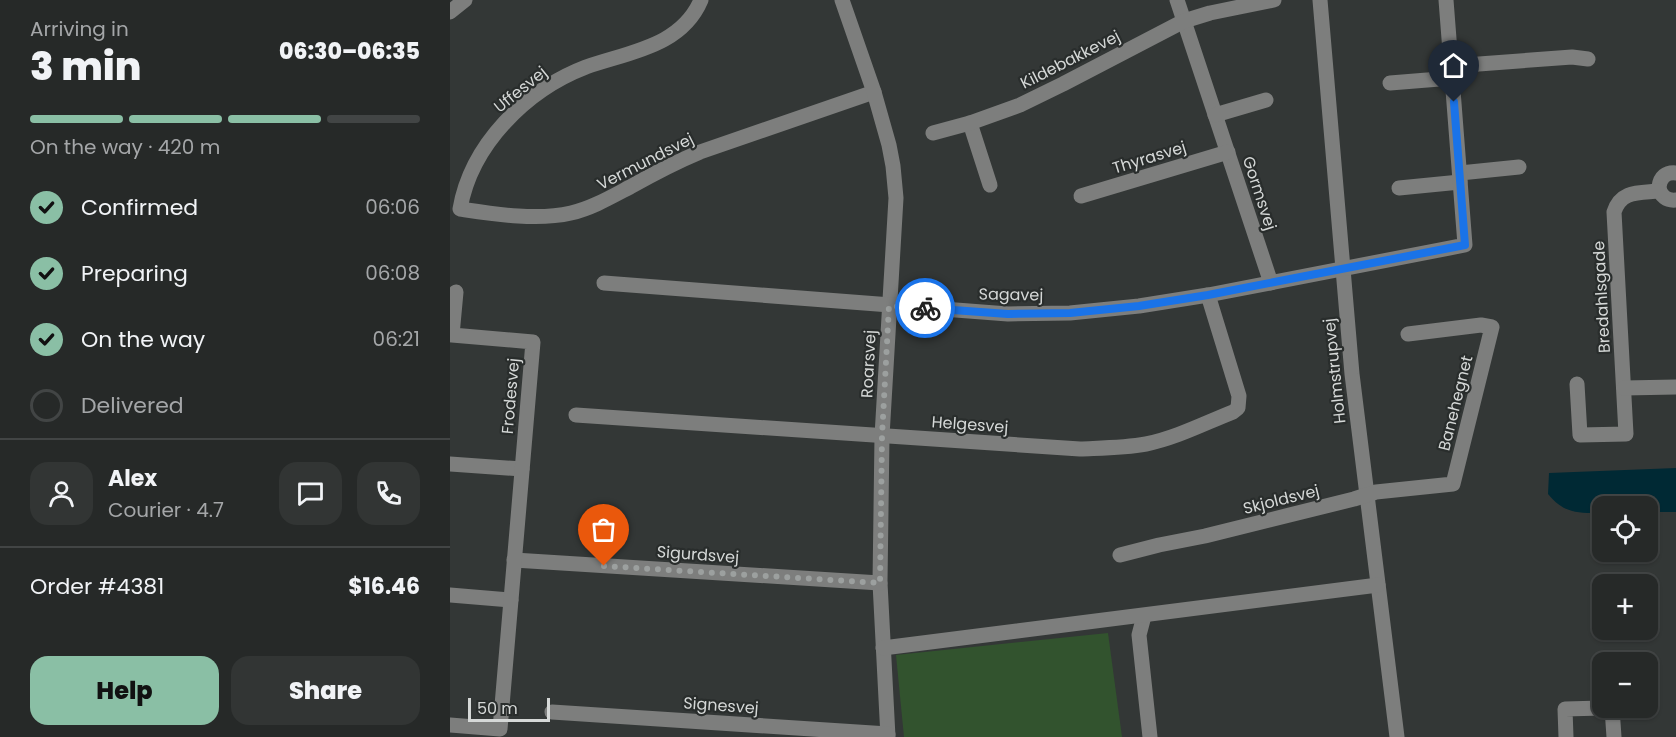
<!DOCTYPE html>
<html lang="en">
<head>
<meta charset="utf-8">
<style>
  body { margin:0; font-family:Poppins,sans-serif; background:#323534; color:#f1f3f6; height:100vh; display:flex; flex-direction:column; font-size:22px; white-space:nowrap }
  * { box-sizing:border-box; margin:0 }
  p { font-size:20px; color:#a4a6a8 }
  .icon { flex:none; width:33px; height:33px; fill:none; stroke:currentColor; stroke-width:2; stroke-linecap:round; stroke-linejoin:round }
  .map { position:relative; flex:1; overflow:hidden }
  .drawer { display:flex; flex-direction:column; background:#262928; width:450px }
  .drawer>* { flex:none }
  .fabs { position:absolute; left:1142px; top:496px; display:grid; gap:12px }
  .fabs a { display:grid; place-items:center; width:66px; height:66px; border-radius:12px; background:#262928; box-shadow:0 2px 4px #0004,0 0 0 2px #424545; font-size:30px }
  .scale { position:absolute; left:18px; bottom:15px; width:82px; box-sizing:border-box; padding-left:6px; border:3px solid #d5d8d7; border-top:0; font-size:16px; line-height:21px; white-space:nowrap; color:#d5d8d7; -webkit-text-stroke:4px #292d2c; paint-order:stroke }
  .pin { position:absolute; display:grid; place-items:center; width:51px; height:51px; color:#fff; margin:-62px -26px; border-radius:50% 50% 50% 0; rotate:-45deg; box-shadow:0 0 6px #0007 }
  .pin .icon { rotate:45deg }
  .courier { position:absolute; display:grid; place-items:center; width:60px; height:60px; margin:-30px; border:4px solid #1a73e8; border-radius:50%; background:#fff; color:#222; box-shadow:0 2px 8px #0007 }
  .overview em { font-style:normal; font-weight:800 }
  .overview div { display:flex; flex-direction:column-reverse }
  .overview { display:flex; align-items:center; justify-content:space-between; height:102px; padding:0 30px }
  h1 { font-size:39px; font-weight:800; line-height:45px }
  .bar { display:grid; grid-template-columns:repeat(4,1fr); gap:9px 6px; align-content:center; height:72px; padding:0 30px }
  .bar i { height:8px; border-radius:4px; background:#424545 }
  .bar .active { background:#8abfa5 }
  .bar p { grid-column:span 4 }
  .line { display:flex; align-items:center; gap:15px; padding:0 30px; border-top:2px solid #424545 }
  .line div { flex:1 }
  .round { display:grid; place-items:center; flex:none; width:63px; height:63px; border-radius:18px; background:#323534 }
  ol { padding:0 30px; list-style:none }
  li { display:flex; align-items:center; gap:18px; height:66px }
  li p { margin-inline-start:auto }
  li .icon { padding:6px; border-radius:50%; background:#8abfa5; color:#111; stroke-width:4 }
  li:last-child { color:#a4a6a8 }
  li i { width:33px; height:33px; border:3px solid #424545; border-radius:50% }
  .primary-button { display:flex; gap:12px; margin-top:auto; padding:12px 30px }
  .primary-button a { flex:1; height:69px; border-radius:18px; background:#8abfa5; color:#111; font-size:24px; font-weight:800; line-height:69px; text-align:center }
  .primary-button a+a { background:#323534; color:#f1f3f6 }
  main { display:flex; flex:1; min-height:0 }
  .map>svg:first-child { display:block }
</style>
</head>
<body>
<main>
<section class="drawer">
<div class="overview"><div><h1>3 min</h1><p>Arriving in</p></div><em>06:30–06:35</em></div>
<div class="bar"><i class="active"></i><i class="active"></i><i class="active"></i><i></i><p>On the way · 420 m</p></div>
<ol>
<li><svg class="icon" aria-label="check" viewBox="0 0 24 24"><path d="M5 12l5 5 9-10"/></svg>Confirmed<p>06:06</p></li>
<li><svg class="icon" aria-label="check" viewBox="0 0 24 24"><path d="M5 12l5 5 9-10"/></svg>Preparing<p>06:08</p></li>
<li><svg class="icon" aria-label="check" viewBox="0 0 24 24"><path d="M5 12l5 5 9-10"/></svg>On the way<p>06:21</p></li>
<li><i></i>Delivered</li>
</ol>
<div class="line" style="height:108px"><a class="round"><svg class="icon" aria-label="person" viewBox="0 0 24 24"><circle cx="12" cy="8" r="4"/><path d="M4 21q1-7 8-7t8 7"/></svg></a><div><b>Alex</b><p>Courier · 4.7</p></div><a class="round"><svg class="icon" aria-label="chat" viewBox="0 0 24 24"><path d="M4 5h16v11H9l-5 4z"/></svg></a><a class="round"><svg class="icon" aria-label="phone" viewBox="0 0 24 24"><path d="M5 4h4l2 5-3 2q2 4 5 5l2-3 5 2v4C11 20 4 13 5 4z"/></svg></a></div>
<div class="line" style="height:78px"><div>Order #4381</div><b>$16.46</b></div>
<div class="primary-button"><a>Help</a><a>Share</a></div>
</section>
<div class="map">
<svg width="1226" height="737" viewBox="0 0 1226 737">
  <rect width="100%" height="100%" fill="#333736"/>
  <polygon fill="#32532e" points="658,633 672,737 454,737 446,655"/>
  <path fill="#002934" d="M1226,468v44h-29v-5h-45v6c-23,0 -38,1 -54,-19l1,-21z"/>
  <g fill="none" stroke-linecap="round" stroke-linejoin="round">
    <g stroke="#7d7e7d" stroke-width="15">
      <path d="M251,0c-20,47 -73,52 -115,67 -60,23 -115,78 -126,142 34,5 77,12 111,4 21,-5 40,-16 59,-26 23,-13 46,-25 70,-35l174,-60"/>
      <polyline points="392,0 424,92 439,145 443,166 446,198 432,436 430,583 438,737"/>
      <polyline points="727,0 821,283"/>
      <polyline points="870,0 902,374 947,737"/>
      <polyline points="0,12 15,0"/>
      <polyline points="1002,66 1122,57 1138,59"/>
      <polyline points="940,83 1002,78"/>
      <polyline points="765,115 816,100"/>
      <polyline points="520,123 540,185"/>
      <polyline points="483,133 520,123 570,105 613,84 734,21 760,13 824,0"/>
      <polyline points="1010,173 1069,167"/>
      <path d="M1226,173c-10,-1 -16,4 -17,14 1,9 8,14 17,13"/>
      <polyline points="949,188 1010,182"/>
      <polyline points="631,196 778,152"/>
      <polyline points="154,283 558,314 620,313 689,306 758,295 1015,245 996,0"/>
      <path d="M1127,384l3,51 46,-1 -12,-222c7,-22 25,-19 45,-21"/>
      <polyline points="1174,388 1226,387"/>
      <path d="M126,415l504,34c22,-1 44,-1 66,-5 30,-6 59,-21 87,-32l5,-4 1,-12 -31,-101"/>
      <polyline points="0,464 72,469"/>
      <polyline points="670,555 709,545 755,536 904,499 926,492 1003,484 1042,327 1031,325 958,334"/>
      <polyline points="64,560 430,583"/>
      <polyline points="0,595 61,600"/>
      <polyline points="694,616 689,635 700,737"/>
      <polyline points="433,648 928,585"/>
      <polyline points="1162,708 1164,737"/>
      <polyline points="102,712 438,734"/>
      <polyline points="0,725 50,729 83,342 2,335 6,292"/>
      <polyline points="1116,737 1115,709 1152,708"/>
    </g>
  </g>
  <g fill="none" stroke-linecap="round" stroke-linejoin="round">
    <polyline stroke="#9ca09f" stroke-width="6" stroke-dasharray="0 10.8" points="154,566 430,583 432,436 439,306 475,308"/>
    <polyline stroke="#1a73e8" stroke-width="8" points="475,308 558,314 620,313 689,306 758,295 1015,245 1004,102"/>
  </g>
  <g text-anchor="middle" stroke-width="4.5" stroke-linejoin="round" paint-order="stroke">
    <g font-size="16" fill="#d5d8d7" stroke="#292d2c">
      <text transform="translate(620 59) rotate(-27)" y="6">Kildebakkevej</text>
      <text transform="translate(70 89) rotate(-39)" y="6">Uffesvej</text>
      <text transform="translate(699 157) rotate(-17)" y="6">Thyrasvej</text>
      <text transform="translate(195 161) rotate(-27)" y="6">Vermundsvej</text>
      <text transform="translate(810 193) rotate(72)" y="6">Gormsvej</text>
      <text transform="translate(561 294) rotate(1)" y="6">Sagavej</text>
      <text transform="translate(1151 297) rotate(-93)" y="6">Bredahlsgade</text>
      <text transform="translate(418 364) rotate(-87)" y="6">Roarsvej</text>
      <text transform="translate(884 371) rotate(-96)" y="6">Holmstrupvej</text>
      <text transform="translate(60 396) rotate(-85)" y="6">Frodesvej</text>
      <text transform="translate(1005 403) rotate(-76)" y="6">Banehegnet</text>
      <text transform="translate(520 424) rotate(4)" y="6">Helgesvej</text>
      <text transform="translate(831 499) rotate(-14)" y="6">Skjoldsvej</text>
      <text transform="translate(248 554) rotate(4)" y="6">Sigurdsvej</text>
      <text transform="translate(271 705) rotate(4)" y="6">Signesvej</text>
    </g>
  </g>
</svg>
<div class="fabs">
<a><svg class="icon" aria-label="locate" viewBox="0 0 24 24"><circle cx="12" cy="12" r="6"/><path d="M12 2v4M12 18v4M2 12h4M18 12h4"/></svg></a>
<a>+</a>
<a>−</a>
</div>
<div class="scale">50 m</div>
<div class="pin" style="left:154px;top:566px;background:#ea580c"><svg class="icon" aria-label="bag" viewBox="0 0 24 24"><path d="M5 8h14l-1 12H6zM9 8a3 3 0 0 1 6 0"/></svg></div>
<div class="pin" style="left:1004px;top:102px;background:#1f2937"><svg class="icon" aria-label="home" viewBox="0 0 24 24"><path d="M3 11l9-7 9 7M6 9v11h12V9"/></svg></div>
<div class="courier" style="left:475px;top:308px"><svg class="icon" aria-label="bike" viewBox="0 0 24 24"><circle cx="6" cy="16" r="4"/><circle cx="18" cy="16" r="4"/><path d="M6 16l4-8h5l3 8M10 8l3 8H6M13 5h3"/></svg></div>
</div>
</main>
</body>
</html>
